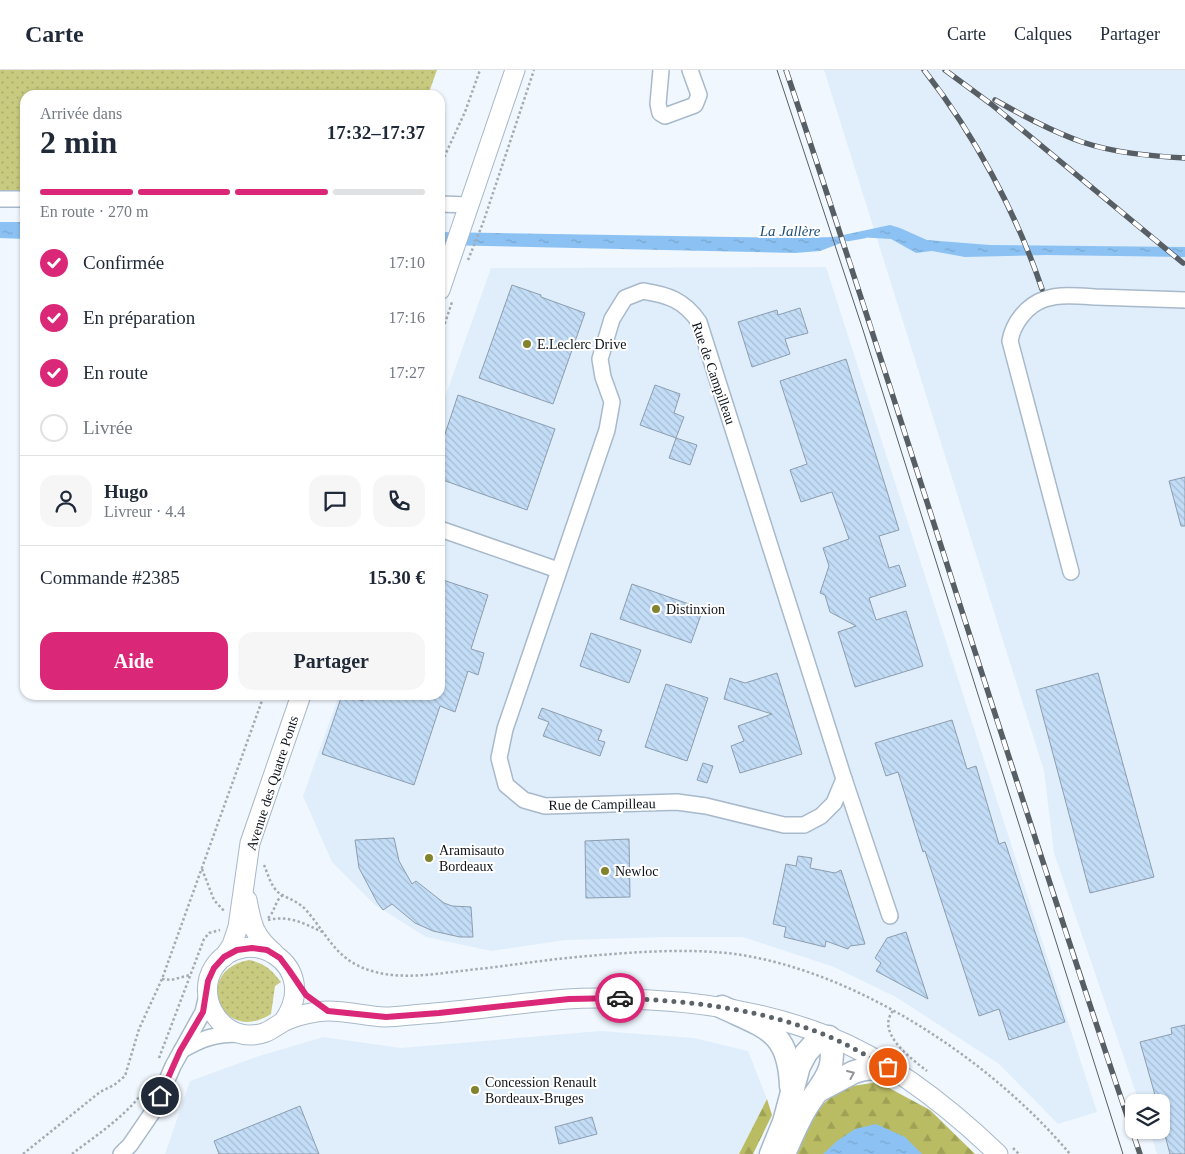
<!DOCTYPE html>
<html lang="fr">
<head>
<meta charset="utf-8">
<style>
  body { margin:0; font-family:Georgia,serif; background:#f6f6f7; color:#1f2937; height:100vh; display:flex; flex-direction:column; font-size:19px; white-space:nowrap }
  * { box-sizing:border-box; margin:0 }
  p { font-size:16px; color:#747a83 }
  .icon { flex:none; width:28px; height:28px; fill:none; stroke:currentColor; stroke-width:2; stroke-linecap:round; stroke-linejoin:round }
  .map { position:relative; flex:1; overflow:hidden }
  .side { position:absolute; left:20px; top:20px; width:425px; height:610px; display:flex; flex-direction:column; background:#fff; border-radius:15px; box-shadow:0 1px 4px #0004 }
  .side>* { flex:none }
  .fabs { position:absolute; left:1125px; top:1024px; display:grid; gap:10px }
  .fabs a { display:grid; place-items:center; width:45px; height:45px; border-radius:10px; background:#fff; box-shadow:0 1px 4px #0004; font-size:25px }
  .pin { position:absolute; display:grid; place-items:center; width:42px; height:42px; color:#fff; margin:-21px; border:2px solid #fff; border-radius:50%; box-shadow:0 1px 5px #0007 }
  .courier { position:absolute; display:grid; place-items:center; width:50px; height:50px; margin:-25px; border:4px solid #db2777; border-radius:50%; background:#fff; color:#222; box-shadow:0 1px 6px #0007 }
  .head em { font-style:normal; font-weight:800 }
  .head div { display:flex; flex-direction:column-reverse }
  .head { display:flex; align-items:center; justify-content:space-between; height:85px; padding:0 20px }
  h1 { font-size:32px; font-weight:800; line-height:38px }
  .bar { display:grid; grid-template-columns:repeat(4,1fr); gap:8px 5px; align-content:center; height:60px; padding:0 20px }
  .bar i { height:6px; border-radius:4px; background:#e0e1e3 }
  .bar .active { background:#db2777 }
  .bar p { grid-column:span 4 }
  .line { display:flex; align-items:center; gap:12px; padding:0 20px; border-top:1px solid #e0e1e3 }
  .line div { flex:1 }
  .round { display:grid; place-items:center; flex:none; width:52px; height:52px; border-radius:15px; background:#f6f6f7 }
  ol { padding:0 20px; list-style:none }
  li { display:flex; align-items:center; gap:15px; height:55px }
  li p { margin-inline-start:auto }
  li .icon { padding:5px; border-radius:50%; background:#db2777; color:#fff; stroke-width:4 }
  li:last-child { color:#747a83 }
  li i { width:28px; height:28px; border:2px solid #e0e1e3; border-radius:50% }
  .cta { display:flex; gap:10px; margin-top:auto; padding:10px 20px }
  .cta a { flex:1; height:58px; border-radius:15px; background:#db2777; color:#fff; font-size:20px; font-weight:800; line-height:58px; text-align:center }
  .cta a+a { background:#f6f6f7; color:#1f2937 }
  header { display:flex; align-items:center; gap:30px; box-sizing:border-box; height:70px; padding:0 25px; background:#fff; border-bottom:1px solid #e0e1e3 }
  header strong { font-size:24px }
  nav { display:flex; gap:28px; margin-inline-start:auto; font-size:18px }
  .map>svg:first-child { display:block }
</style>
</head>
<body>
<header>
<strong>Carte</strong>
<nav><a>Carte</a><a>Calques</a><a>Partager</a></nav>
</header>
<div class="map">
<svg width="1185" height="1084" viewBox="0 0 1185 1084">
  <defs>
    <pattern id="grass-dots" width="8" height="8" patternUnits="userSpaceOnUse" patternTransform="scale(1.25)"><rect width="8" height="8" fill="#c8ca7f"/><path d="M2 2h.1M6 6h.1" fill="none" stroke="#abad6d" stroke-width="1.8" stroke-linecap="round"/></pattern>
    <pattern id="forest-firs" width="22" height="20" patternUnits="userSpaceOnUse" patternTransform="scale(1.25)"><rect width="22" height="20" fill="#babc63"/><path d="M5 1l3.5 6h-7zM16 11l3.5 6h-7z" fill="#9fa155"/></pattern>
    <pattern id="water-ripples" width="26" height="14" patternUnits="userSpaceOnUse" patternTransform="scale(1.25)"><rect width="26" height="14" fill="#8cc2f3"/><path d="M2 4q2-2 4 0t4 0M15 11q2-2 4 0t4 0" fill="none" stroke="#78a6d0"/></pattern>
    <pattern id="building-back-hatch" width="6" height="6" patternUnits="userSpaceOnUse" patternTransform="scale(1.25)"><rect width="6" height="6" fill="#c3ddf7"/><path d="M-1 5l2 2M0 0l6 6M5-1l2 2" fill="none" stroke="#a6bdd3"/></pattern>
  </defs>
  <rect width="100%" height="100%" fill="#f0f7fe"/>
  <g fill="#e0eefc">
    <polygon points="824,0 1185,0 1185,1084 1157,1084 1149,1060 1161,1060 1161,1032 1139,1032 1054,783 1044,701"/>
    <polygon points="826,197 1097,1042 1058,1054 999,994 896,927 834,897 743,867 664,867 566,870 491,881 426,867 375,835 332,792 303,726 339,625 440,625 440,341 491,198"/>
    <polygon points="600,961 694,968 748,981 767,1029 739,1084 165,1084 190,1011 256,987 323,967 401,978"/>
  </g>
  <g fill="url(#grass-dots)">
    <polygon points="0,0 437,0 428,25 25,25 25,136 0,132"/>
    <path d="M249,890c15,3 22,9 32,22l-6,4 -4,28c-50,32 -80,-43 -22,-54z"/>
  </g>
  <g fill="url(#forest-firs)">
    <polygon points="878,1012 930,1040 975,1084 797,1084 813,1044 840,1018"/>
    <polygon points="767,1029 772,1045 753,1084 739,1084"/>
  </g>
  <g fill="url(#water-ripples)">
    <polygon points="0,152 25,152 25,169 0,168"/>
    <polygon points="890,155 900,158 927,170 990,175 1185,177 1185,187 1046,185 965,187 932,181 916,183 891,169 857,167 820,181 795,183 440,175 440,162 796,168 834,167"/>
    <polygon points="876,1054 905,1067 922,1084 823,1084 837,1071 855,1059"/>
  </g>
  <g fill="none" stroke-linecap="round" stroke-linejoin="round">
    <polyline stroke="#8cc2f3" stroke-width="4.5" points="848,169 865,166"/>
  </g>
  <g fill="url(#building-back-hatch)" stroke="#8c9dad">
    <polygon points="512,215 541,225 541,227 585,243 553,334 479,308"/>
    <polygon points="800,238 808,263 785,269 790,284 752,297 738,252 777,240 778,245"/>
    <polygon points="846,289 899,460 879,466 889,498 899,495 906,516 869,528 876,550 906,541 923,596 855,617 838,562 856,556 830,542 825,525 820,523 829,496 823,478 849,469 832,422 801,432 790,400 807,394 780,311"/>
    <polygon points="655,315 680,324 674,343 684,347 676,368 640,355"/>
    <polygon points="458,325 555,359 527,440 440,409 440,379"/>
    <polygon points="676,368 697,375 690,395 669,388"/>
    <polygon points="1185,407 1185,456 1181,456 1169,411"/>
    <polygon points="440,509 488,525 471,579 484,583 478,605 468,601 455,642 440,636 414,715 322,684 342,625 363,631 364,625 440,625"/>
    <polygon points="632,514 703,539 691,573 620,549"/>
    <polygon points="591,563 641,580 629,613 580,596"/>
    <polygon points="777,603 802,684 740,703 731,676 744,671 738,656 772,644 724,629 730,608 745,613"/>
    <polygon points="1098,603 1154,807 1090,823 1036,620"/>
    <polygon points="666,614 708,628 687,691 645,677"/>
    <polygon points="542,638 602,660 598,670 605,672 600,686 543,666 549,652 538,648"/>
    <polygon points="952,650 967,699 976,696 999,774 1005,772 1065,952 1009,970 999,939 979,946 925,781 923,782 898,702 886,706 875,673"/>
    <polygon points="703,693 713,696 707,713 697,710"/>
    <polygon points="394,768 399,791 412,814 416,811 444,833 452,836 471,837 473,867 460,867 433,861 415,853 392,834 383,840 377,832 359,798 355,770"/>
    <polygon points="629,769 630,827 586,828 585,771"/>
    <polygon points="798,786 812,788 810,798 835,803 841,800 865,874 850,876 848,879 826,871 825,877 784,867 786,857 773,854 786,794 796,796"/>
    <polygon points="906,862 928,929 876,901 881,893 875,888 887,868"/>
    <polygon points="1185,955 1185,1084 1170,1084 1161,1050 1161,1032 1157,1032 1140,972 1172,964 1171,958"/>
    <polygon points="300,1036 319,1084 219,1084 214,1071"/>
    <polygon points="592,1047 597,1064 559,1074 555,1057"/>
  </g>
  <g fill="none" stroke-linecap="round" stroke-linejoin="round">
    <g stroke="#a8b9ca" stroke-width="18">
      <g id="minor">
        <polyline points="661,0 658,34 660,43 665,46 695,35 699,25 690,0"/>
        <polyline points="0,129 25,129"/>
        <polyline points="440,134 469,135"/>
        <path d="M643,221c25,4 41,9 56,31l145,457 -10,24 -13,13 -17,9h-20l-78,-19 -29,-4 -132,4 -21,-6 -18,-15 -7,-27 6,-29 102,-299 5,-28 -9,-25 -3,-18 12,-40 13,-21z"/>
        <polyline points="440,459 558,500"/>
        <path d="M1071,502l-61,-231c3,-18 17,-36 35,-42 15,-5 35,-3 51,-2 29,1 59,2 89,3"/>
        <polyline points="844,709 890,846"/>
        <path d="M182,980c21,-12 33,-16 58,-16"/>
        <polyline points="121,1084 130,1075 154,1040 173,996 203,942 207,925"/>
      </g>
    </g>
    <g stroke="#a8b9ca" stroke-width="21">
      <g id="major">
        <polyline points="440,220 515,0"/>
        <path d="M247,830c5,26 7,36 27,53"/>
        <polyline points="224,887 232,875 238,857 250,773 301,625"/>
        <path d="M283,952c41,-57 -37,-102 -69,-55 -18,28 3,68 36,68 16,0 21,-6 33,-13 11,-6 33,-11 45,-11 19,0 38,5 57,6 12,0 25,-2 37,-3 48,-3 96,-11 145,-15 27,-2 55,-1 83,1 60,3 121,14 178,36 63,25 121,71 170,118"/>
      </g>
    </g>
    <g stroke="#a8b9ca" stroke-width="25">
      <g id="highway">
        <path d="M722,937c45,21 67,24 69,79"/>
        <polyline points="818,1021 854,1002 865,999 888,997"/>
        <path d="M771,1084l13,-32 15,-56 7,-13 9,-10 14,-6c10,33 -7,45 -23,71 -9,15 -15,30 -22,46"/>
      </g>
    </g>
    <g stroke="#a5abb2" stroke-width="2.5" stroke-dasharray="2.5 2.5" stroke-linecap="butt">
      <polyline points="440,96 465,42 480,0"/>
      <polyline points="468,190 483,153 534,0"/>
      <polyline points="440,268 452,232"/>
      <path d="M264,795c4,9 7,22 15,28 9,6 19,8 27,17 16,18 27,42 49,54 34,19 78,10 114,6 40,-4 79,-11 119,-14 48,-4 99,-8 147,-2 122,17 257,107 335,200"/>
      <polyline points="202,799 214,830 225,842"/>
      <path d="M268,848c7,-6 7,-18 15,-23"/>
      <path d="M268,850c20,-5 36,3 54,12"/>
      <polyline points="162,909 171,910 190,905"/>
      <path d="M893,941c-18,22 20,49 34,60"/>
      <polyline points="159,988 204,869 209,863 220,860"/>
      <polyline points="1013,1078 1019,1084"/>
      <polyline points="23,1084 100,1022 114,1015 125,1006 139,959 162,909 264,625"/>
      <path d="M72,1084c26,-20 60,-42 76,-70"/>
    </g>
    <use href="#minor" stroke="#fff" stroke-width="15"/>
    <use href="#major" stroke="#fff" stroke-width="19"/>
    <use href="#highway" stroke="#fff" stroke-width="22"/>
    <polyline stroke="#575e64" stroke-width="1" points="777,0 863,260 1123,1084"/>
    <g stroke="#575e64" stroke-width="5.5">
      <g id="rail">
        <path d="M786,0c121,360 231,724 354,1084"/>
        <path d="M924,0c50,64 92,142 118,219"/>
        <polyline points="945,0 991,34 1183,193"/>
        <path d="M995,30c27,15 56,31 87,42 33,11 68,14 103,16"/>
      </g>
    </g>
    <use href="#rail" stroke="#fff" stroke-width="4" stroke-dasharray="11" stroke-linecap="butt"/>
  </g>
  <defs><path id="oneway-chevron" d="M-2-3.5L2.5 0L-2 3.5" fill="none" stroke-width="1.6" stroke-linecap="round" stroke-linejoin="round" transform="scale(1.25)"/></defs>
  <use stroke="#929598" href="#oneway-chevron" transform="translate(851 1004) rotate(-23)"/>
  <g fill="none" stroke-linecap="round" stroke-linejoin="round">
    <path stroke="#5c6369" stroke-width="5" stroke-dasharray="0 9" d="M620,928c71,3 144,11 210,39 20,9 39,20 58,30"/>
    <polyline stroke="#db2777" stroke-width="6" points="160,1026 180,981 203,942 208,911 214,898 224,887 237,880 252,878 267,880 280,888 289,900 306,925 328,941 386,947 439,943 569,929 620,928"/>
  </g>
  <g fill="#82832d" stroke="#fff" stroke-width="2">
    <circle cx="527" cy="274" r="5"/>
    <circle cx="656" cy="539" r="5"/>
    <circle cx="429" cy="788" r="5"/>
    <circle cx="605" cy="801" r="5"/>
    <circle cx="475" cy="1020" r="5"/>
  </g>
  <g text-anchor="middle" stroke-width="4" stroke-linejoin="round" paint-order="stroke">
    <g font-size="14" fill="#0d1319" stroke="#fff" text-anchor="start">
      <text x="537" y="279">E.Leclerc Drive</text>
      <text x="666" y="544">Distinxion</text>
      <text x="439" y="785">Aramisauto<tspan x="439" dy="16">Bordeaux</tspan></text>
      <text x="615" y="806">Newloc</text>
      <text x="485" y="1017">Concession Renault<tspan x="485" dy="16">Bordeaux-Bruges</tspan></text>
    </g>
    <g font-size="14" fill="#0d1319" stroke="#fff">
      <text transform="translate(714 303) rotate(71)" y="5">Rue de Campilleau</text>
      <text transform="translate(272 713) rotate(-72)" y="5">Avenue des Quatre Ponts</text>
      <text transform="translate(602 734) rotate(-1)" y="5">Rue de Campilleau</text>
    </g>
    <g font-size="15" font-style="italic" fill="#1e4f77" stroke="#fff">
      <text x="790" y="166">La Jallère</text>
    </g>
  </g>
</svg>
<div class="fabs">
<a><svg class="icon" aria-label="layers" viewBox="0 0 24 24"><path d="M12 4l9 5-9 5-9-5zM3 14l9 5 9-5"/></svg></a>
</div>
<div class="pin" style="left:888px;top:997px;background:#ea580c"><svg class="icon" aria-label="bag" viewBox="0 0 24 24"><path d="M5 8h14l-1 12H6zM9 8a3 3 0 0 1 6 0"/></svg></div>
<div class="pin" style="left:160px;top:1026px;background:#1f2937"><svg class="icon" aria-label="home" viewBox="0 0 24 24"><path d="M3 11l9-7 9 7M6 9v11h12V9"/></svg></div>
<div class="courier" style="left:620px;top:928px"><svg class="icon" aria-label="car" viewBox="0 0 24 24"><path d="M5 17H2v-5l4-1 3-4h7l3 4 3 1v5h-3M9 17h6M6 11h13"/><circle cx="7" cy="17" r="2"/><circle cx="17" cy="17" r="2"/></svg></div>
<section class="side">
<div class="head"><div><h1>2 min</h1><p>Arrivée dans</p></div><em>17:32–17:37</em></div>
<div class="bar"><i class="active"></i><i class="active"></i><i class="active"></i><i></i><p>En route · 270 m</p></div>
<ol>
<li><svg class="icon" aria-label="check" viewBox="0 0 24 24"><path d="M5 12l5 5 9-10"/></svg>Confirmée<p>17:10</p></li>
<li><svg class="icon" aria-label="check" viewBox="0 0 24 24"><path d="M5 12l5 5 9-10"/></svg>En préparation<p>17:16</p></li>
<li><svg class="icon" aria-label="check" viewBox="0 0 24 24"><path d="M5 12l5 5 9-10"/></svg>En route<p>17:27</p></li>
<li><i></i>Livrée</li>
</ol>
<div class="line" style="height:90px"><a class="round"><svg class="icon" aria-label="person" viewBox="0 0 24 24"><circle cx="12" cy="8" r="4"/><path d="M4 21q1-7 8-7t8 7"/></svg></a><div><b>Hugo</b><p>Livreur · 4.4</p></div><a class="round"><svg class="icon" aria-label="chat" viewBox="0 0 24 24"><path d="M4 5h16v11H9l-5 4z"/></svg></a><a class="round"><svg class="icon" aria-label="phone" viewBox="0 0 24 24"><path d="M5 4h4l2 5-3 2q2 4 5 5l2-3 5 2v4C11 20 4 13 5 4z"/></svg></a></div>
<div class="line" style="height:65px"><div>Commande #2385</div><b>15.30 €</b></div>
<div class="cta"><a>Aide</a><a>Partager</a></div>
</section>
</div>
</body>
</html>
